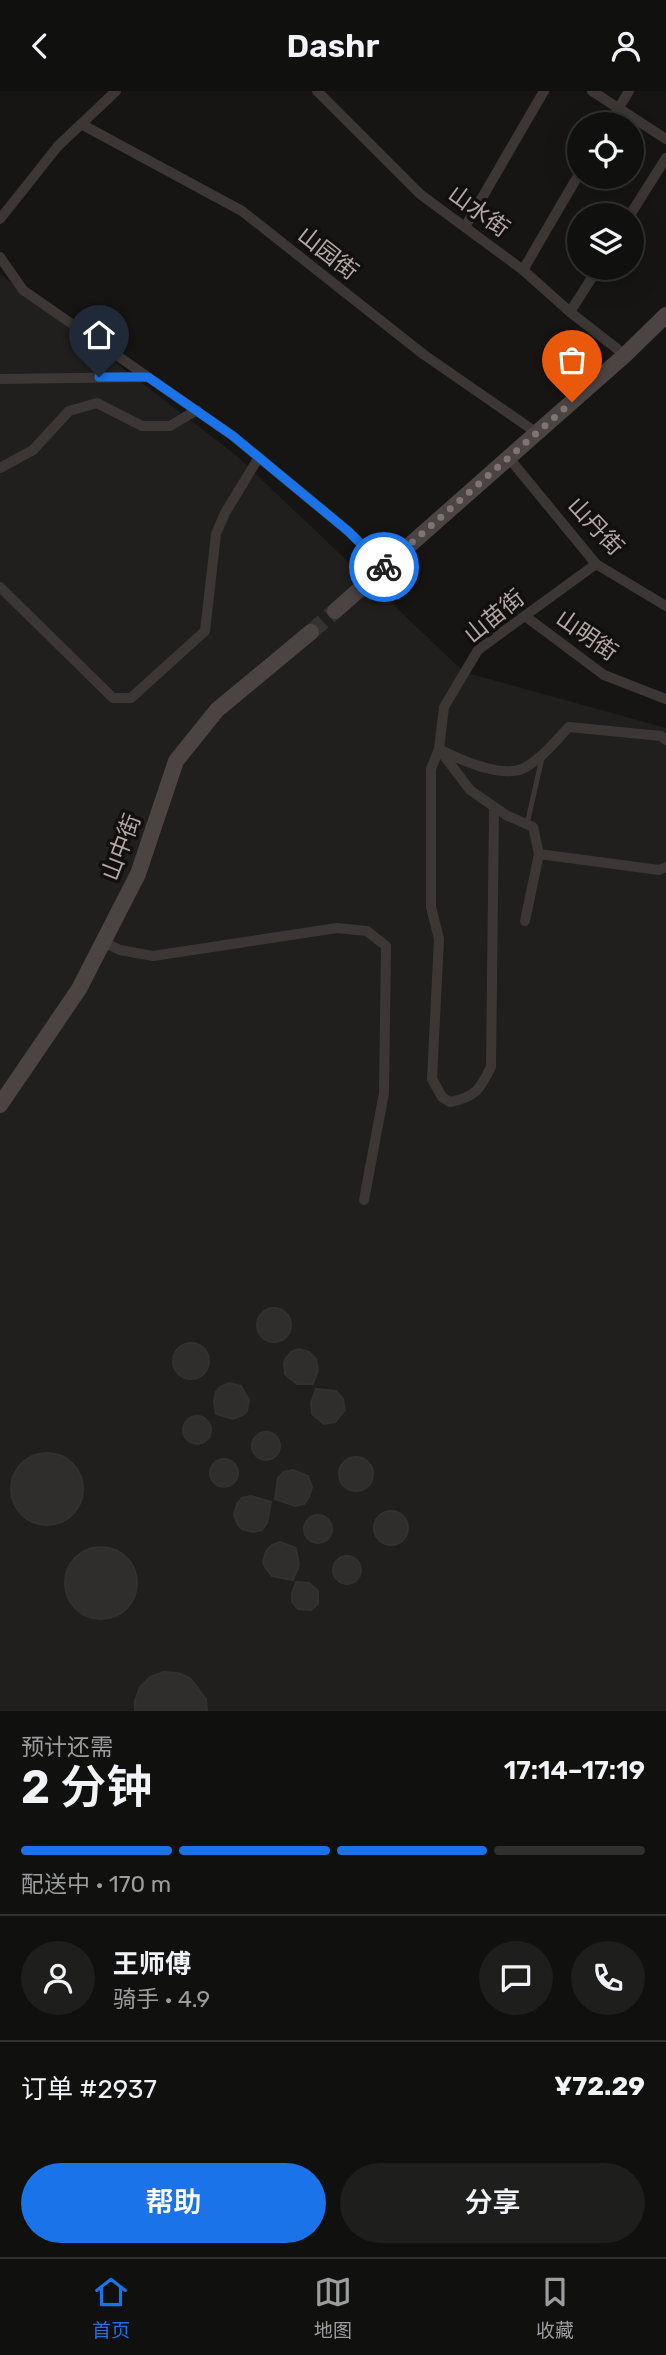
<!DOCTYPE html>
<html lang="zh">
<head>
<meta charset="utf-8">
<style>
  body { margin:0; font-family:Rubik,"Noto Sans SC",sans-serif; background:#1e1e1d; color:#f1f3f6; height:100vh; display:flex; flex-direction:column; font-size:26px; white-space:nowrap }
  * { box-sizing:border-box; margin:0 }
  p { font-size:23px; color:#9c9d9e }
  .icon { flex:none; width:38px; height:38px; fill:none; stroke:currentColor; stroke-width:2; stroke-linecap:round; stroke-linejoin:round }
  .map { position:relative; height:1620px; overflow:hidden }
  .side { display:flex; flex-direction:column; background:#10100f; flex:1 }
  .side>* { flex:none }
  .buttons { position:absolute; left:567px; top:21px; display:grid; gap:14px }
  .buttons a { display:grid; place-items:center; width:77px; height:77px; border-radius:50%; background:#10100f; box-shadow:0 7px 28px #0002,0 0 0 2px #30302f; font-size:35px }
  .pin { position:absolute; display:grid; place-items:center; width:60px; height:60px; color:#fff; margin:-72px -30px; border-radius:50% 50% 50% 0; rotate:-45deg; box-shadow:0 0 7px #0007 }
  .pin .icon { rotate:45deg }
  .courier { position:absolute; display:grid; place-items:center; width:70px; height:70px; margin:-35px; border:5px solid #1a73e8; border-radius:50%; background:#fff; color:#222; box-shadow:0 2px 9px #0007 }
  .overview em { font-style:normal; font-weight:600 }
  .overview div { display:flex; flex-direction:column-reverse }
  .overview { display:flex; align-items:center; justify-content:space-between; height:119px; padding:0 21px }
  h1 { font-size:46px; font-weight:600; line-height:52px }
  .bar { display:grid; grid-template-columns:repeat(4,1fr); gap:10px 7px; align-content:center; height:84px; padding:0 21px }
  .bar i { height:9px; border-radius:5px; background:#30302f }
  .bar .current { background:#1a73e8 }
  .bar p { grid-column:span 4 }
  .line { display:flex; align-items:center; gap:18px; padding:0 21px; border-top:2px solid #30302f }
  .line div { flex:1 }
  .round { display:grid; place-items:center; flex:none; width:74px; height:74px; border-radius:37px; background:#1e1e1d }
  .button { display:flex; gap:14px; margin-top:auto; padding:14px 21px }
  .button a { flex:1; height:80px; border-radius:42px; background:#1a73e8; color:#fff; font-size:28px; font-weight:600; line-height:80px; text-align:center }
  .button a+a { background:#1e1e1d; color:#f1f3f6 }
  header { display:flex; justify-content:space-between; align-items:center; height:91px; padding:0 21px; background:#10100f; font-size:32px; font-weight:600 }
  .tab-bar { display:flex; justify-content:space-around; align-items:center; height:98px; border-top:2px solid #30302f; background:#10100f; font-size:19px; color:#9c9d9e }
  .tab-bar a { display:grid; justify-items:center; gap:4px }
  .tab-bar .current { color:#1a73e8 }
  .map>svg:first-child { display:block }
</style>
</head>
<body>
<header><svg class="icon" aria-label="back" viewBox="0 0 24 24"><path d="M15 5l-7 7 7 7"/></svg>Dashr<svg class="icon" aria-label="person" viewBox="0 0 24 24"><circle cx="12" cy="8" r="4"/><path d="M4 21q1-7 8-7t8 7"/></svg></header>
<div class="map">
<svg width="666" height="1620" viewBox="0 0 666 1620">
  <rect width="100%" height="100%" fill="#161514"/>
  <polygon fill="#201f1d" points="0,183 237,365 464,581 666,637 666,1620 0,1620"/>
  <g fill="#302e2c" stroke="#33302e" stroke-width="2">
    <circle cx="274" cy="1234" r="17"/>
    <circle cx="191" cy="1270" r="18"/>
    <polygon points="299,1258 309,1261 316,1268 318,1279 313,1293 297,1293 285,1283 284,1272 286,1267 291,1261"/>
    <polygon points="230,1292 241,1295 249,1309 247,1320 243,1324 233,1328 216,1323 214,1311 216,1301 220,1296"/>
    <polygon points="316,1298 336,1300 343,1308 345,1319 335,1331 324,1333 312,1323 311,1312"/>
    <circle cx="197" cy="1339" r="14"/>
    <circle cx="266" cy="1355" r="14"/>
    <circle cx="47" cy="1398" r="36"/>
    <circle cx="356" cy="1383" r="17"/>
    <circle cx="224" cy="1382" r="14"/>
    <polygon points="293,1379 308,1385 312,1396 309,1406 304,1413 295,1415 275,1408 278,1387 284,1381"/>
    <polygon points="251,1405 271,1411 267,1432 262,1439 253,1441 242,1438 238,1434 234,1424 237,1413 242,1407"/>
    <circle cx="391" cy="1437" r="17"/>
    <circle cx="318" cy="1438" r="14"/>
    <polygon points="280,1451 296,1457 299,1474 293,1489 272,1485 265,1476 263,1471 266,1460 272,1454"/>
    <circle cx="101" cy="1492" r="36"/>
    <circle cx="347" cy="1479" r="14"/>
    <polygon points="296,1491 309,1492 318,1500 318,1513 311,1519 298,1518 292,1511 292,1502"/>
    <polygon points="163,1581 178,1582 190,1587 206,1608 207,1620 135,1620 135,1610 140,1596 150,1586"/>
  </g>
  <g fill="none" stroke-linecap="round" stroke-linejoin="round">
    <polyline stroke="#363231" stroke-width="16" stroke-dasharray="16 8" stroke-linecap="butt" points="311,541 335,520"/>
    <polyline stroke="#3c3735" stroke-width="5" points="527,733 542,667"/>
    <g stroke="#3c3735" stroke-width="10">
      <polyline points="317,0 420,103 523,179 570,221 625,264"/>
      <polyline points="592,0 666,48"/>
      <polyline points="81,33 242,120 423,263 537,342"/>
      <polyline points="609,33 629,0"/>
      <polyline points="630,124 666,67"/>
      <polyline points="0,128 58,55 116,0"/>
      <polyline points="465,136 544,0"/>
      <polyline points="0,166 23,199 148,286"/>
      <polyline points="523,179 579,83"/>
      <polyline points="570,221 598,177"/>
      <polyline points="0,288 148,286 233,345 348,440 385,476"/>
      <polyline points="509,367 596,473 666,515"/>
      <polyline points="0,377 33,359 69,320 97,312 142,335 170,335 197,319"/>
      <polyline points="0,496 113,607 131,607 205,540 216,443 225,422 259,366"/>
      <polyline points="525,525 604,584 666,608"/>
      <path d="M494,716l-3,260c-11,22 -15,30 -41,35l-8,-5 -10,-18 7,-140 -8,-32v-138l8,-20c19,10 63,30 85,19 18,-9 31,-27 45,-41l92,9 5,4"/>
      <polyline points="539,763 659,779 666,776"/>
      <polyline points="525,830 539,763 533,736 506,724 470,699 439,658 444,616 478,559 596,473"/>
      <polyline points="103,851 120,859 153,865 337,837 367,840 386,855 384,1002 364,1109"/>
    </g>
    <g stroke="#4c4443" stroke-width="16">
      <polyline points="335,520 625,264 666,224"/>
      <polyline points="0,1014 79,898 138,783 176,670 217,619 311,541"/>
    </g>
  </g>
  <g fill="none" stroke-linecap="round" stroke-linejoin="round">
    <polyline stroke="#7f7473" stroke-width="7" stroke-dasharray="0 12.6" points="384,476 572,311"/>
    <polyline stroke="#1a73e8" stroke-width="9" points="99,286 148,286 233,345 348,440 384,476"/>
  </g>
  <g text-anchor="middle" stroke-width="7" stroke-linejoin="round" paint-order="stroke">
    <g font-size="23" fill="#b7a7a6" stroke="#11100f">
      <text transform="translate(479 120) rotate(36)" y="8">山水街</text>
      <text transform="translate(328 162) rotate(38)" y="8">山园街</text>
      <text transform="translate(596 435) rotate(47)" y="8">山丹街</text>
      <text transform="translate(494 525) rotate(-39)" y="8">山苗街</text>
      <text transform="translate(587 544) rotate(35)" y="8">山明街</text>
      <text transform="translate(121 756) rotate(-69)" y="8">山中街</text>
    </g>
  </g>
</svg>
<div class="buttons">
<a><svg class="icon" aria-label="locate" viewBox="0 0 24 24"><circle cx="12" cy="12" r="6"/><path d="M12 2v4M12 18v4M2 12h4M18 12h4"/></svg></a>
<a><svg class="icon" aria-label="layers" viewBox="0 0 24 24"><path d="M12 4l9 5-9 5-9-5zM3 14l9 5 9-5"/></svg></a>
</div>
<div class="pin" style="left:572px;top:311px;background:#ea580c"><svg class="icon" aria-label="bag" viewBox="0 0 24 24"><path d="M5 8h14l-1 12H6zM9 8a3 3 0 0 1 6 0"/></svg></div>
<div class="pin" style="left:99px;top:286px;background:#1f2937"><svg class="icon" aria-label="home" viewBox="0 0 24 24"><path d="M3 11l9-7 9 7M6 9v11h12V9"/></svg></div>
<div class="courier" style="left:384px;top:476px"><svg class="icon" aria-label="bike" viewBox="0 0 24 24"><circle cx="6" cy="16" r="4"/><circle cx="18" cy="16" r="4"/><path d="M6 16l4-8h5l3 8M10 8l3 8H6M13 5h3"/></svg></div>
</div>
<section class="side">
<div class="overview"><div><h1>2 分钟</h1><p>预计还需</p></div><em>17:14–17:19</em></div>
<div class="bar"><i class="current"></i><i class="current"></i><i class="current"></i><i></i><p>配送中 · 170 m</p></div>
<div class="line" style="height:126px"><a class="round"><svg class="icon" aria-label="person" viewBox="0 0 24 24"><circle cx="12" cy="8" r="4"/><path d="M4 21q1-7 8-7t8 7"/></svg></a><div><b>王师傅</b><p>骑手 · 4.9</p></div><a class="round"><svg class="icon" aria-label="chat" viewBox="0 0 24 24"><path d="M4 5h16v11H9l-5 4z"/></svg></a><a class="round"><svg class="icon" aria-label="phone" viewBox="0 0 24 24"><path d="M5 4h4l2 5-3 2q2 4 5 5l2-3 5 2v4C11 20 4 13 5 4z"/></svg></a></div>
<div class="line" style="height:91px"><div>订单 #2937</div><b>¥72.29</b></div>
<div class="button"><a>帮助</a><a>分享</a></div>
</section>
<nav class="tab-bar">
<a class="current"><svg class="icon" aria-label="home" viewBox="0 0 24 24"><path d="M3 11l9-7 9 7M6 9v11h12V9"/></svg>首页</a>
<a><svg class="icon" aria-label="map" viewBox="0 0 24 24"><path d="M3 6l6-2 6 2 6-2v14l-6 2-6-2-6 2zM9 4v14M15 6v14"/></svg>地图</a>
<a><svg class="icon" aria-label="saved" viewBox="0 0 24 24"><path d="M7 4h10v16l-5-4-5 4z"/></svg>收藏</a>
</nav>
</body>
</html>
